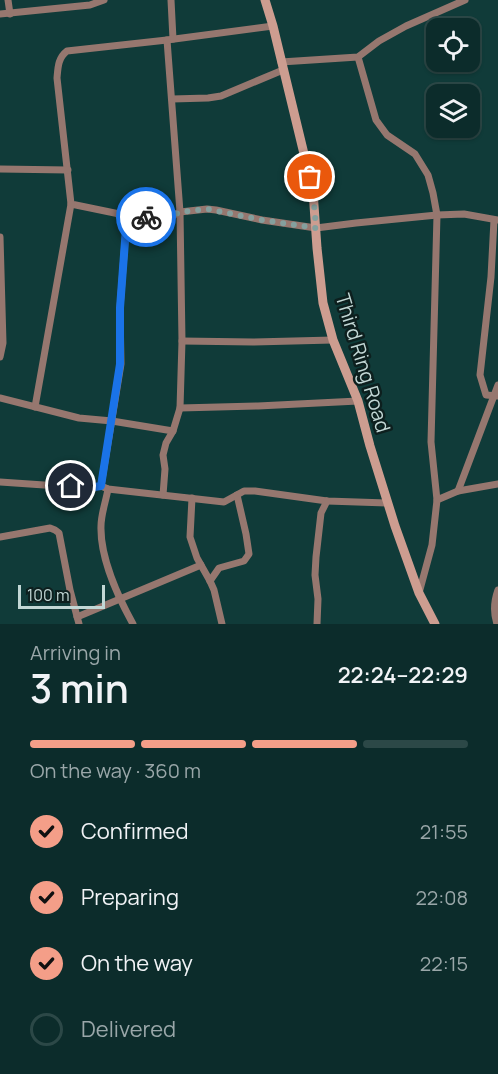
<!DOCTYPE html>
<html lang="en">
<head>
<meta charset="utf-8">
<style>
  body { margin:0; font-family:Manrope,sans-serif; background:#1a3837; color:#f1f3f6; height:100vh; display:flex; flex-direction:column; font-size:22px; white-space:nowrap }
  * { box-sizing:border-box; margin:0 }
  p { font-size:20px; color:#9aa7a9 }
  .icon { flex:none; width:33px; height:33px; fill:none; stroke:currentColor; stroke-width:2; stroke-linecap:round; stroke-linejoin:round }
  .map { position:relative; height:624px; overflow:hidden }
  .side { display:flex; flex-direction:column; background:#0c2c2b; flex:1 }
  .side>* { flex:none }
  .tools { position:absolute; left:426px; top:18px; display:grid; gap:12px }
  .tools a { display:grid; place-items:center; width:54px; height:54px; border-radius:12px; background:#0c2c2b; box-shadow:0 2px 4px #0004,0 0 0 2px #2c4847; font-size:30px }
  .scale { position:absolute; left:18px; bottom:15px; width:87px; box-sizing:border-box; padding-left:6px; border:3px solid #c2d7d5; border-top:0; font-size:16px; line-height:21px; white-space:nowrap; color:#c2d7d5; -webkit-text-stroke:4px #0d1f1e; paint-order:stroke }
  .pin { position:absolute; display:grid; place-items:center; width:51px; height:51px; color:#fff; margin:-26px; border:3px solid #fff; border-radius:50%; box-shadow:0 2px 6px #0007 }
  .courier { position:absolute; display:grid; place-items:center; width:60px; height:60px; margin:-30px; border:4px solid #1a73e8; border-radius:50%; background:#fff; color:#222; box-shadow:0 2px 8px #0007 }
  .overview em { font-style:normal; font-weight:600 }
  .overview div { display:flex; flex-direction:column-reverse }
  .overview { display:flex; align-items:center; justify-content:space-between; height:102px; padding:0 30px }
  h1 { font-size:39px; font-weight:600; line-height:45px }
  .bar { display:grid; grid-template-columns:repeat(4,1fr); gap:9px 6px; align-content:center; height:72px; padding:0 30px }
  .bar i { height:8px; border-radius:4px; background:#2c4847 }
  .bar .selected { background:#f49e88 }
  .bar p { grid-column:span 4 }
  ol { padding:0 30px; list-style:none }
  li { display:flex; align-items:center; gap:18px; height:66px }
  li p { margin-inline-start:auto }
  li .icon { padding:6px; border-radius:50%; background:#f49e88; color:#111; stroke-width:4 }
  li:last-child { color:#9aa7a9 }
  li i { width:33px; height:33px; border:3px solid #2c4847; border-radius:50% }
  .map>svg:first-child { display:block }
</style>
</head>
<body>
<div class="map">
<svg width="498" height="624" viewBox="0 0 498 624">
  <rect width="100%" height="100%" fill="#103b39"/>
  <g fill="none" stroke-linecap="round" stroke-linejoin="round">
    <g stroke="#96776f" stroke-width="7">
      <polyline points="8,0 10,14"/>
      <polyline points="171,0 173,39"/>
      <polyline points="0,14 90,5 104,0"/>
      <path d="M273,26l-106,14 -100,11c-9,7 -9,16 -10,27l14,126 63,13 32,2 14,-7 27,-3 9,1 46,10 54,8 40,-5 81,-8 27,-1 34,6"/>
      <polyline points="358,57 376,120 387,135 415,154 428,175 433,193 437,215 431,442 437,500"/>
      <polyline points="281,62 358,57 379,41 406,26 465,0"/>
      <polyline points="172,99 208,98 221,96 283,70"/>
      <polyline points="0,169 68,170"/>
      <polyline points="494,220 491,277 480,375 486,395 498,396"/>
      <polyline points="0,237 3,343 0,357"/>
      <polyline points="182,341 253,342 333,340"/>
      <polyline points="0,398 79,418 112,421 173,431"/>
      <polyline points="35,407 71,204"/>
      <polyline points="180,408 258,406 358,401"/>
      <polyline points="0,482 88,488 101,486 108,489 224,502 244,491 255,491 327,501 387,503"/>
      <polyline points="101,486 121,364 120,308 126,228 118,214"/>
      <path d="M108,489c-2,12 -7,25 -7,37 -1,31 17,71 32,98"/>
      <polyline points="458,491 498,385"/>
      <polyline points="163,495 165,469 163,455 166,443 173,431 180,408 182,341 180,212 167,40"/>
      <polyline points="192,498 190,537 197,558 210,581 214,590 222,624"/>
      <polyline points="0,537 50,528 55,530 59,533 70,590 79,624"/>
      <polyline points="210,581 219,568 244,561 249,554 246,534 237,495"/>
      <polyline points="419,593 432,545 437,500 458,491 498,484"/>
      <polyline points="77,617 201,565"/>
      <polyline points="317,624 318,599 315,575 316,557 321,513 327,501"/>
      <path d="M497,624c-4,-12 -3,-23 1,-34"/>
    </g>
    <polyline stroke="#cd9d90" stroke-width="9" points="265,0 273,26 313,191 317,248 323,303 333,340 358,401 370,446 395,526 419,593 435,624"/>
  </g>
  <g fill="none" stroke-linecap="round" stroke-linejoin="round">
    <polyline stroke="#84a09e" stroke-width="6" stroke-dasharray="0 10.8" points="146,217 166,219 180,212 207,209 262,220 316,228 313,191 310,177"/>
    <polyline stroke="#1a73e8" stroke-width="8" points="71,486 88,488 101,486 120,364 120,308 126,228 134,216 146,217"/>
  </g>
  <g text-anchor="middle" stroke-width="5" stroke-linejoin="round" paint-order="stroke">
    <g font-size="20" fill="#c2d7d5" stroke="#0d1f1e">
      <text transform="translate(363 363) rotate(73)" y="7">Third Ring Road</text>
    </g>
  </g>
</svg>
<div class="tools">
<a><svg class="icon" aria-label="locate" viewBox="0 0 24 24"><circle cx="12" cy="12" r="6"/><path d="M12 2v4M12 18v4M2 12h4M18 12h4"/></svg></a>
<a><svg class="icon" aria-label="layers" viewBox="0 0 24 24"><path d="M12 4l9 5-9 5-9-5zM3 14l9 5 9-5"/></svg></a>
</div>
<div class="scale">100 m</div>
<div class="pin" style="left:310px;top:177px;background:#ea580c"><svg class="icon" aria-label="bag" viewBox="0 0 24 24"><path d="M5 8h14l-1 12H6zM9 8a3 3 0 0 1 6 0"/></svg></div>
<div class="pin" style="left:71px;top:486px;background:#1f2937"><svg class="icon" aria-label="home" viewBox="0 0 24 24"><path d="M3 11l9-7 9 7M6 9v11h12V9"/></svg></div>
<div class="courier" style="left:146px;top:217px"><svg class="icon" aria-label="bike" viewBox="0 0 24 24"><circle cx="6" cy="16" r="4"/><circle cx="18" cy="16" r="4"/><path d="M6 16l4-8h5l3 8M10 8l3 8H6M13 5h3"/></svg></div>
</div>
<section class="side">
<div class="overview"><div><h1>3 min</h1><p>Arriving in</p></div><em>22:24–22:29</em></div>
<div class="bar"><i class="selected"></i><i class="selected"></i><i class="selected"></i><i></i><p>On the way · 360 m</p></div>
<ol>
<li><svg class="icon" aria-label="check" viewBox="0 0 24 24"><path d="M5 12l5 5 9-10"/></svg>Confirmed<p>21:55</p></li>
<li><svg class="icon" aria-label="check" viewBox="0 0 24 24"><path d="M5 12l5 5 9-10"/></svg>Preparing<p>22:08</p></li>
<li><svg class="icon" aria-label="check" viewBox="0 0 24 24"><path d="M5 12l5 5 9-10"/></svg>On the way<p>22:15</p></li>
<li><i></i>Delivered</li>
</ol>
</section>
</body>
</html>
